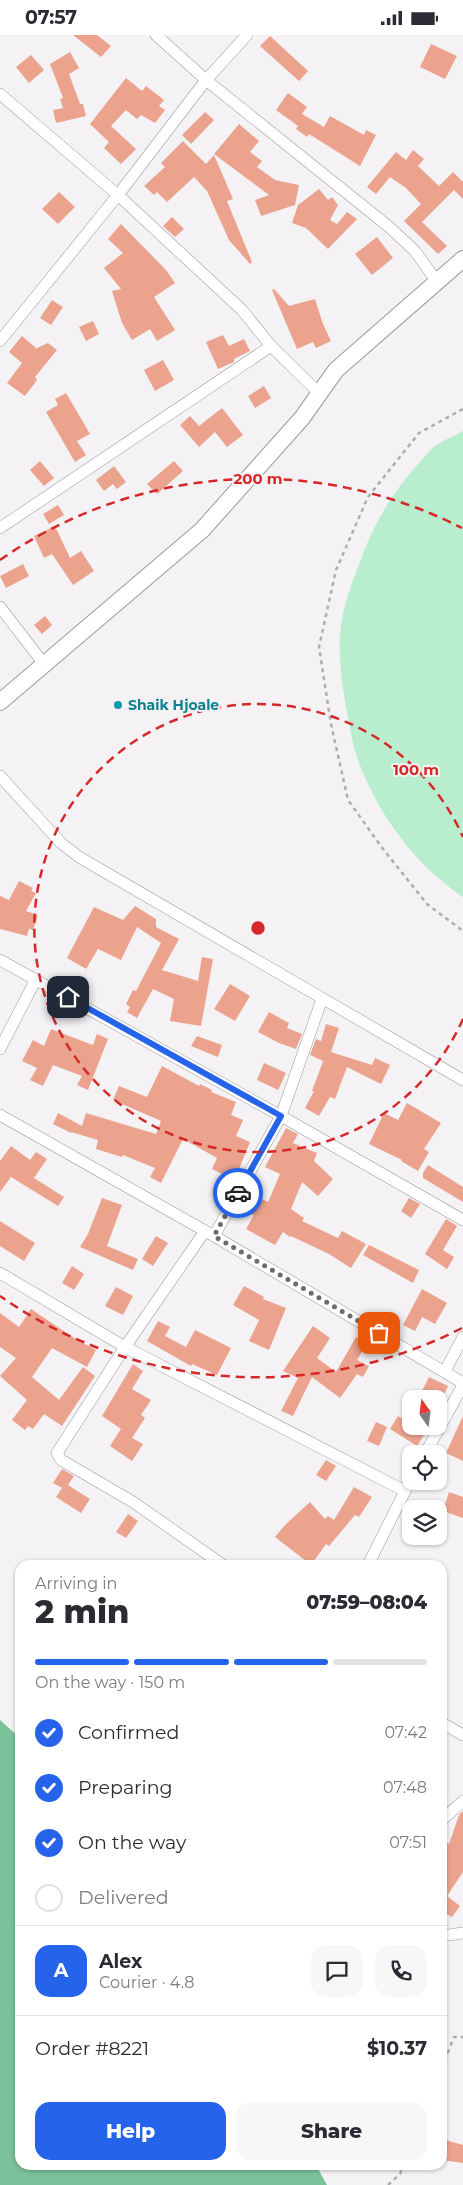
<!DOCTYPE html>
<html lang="en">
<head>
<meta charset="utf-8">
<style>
  body { margin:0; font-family:Montserrat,sans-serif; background:#f7f7f7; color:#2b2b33; height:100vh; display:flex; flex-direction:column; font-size:19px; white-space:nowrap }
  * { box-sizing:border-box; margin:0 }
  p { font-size:16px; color:#7c7c81 }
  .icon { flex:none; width:28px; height:28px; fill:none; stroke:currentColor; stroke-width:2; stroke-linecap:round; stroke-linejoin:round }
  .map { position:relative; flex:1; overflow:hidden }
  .drawer { position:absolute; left:15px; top:1525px; width:432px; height:610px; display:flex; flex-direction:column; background:#fff; border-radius:15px; box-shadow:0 1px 4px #0004 }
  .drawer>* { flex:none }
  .needle { width:32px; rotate:346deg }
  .fabs { position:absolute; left:402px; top:1355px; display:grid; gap:10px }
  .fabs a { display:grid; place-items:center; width:45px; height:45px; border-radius:10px; background:#fff; box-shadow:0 1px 4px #0004; font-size:25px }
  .pin { position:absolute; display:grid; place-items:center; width:42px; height:42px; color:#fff; margin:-21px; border-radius:10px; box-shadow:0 2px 8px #0006 }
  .courier { position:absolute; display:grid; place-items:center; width:50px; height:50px; margin:-25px; border:4px solid #2563eb; border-radius:50%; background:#fff; color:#222; box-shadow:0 1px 6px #0007 }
  .overview em { font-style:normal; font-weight:800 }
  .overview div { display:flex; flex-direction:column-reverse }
  .overview { display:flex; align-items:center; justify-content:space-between; height:85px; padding:0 20px }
  h1 { font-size:32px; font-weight:800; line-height:38px }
  .bar { display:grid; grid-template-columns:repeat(4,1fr); gap:8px 5px; align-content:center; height:60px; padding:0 20px }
  .bar i { height:6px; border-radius:4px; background:#e1e1e2 }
  .bar .active { background:#2563eb }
  .bar p { grid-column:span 4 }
  .line { display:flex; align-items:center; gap:12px; padding:0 20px; border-top:1px solid #e1e1e2 }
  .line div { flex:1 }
  .round { display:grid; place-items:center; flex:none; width:52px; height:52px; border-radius:15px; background:#f7f7f7 }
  ol { padding:0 20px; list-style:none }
  li { display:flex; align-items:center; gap:15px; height:55px }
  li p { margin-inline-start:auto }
  li .icon { padding:5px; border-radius:50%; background:#2563eb; color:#fff; stroke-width:4 }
  li:last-child { color:#7c7c81 }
  li i { width:28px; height:28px; border:2px solid #e1e1e2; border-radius:50% }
  .button { display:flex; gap:10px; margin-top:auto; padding:10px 20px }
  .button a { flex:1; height:58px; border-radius:15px; background:#2563eb; color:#fff; font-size:20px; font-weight:800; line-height:58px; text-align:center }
  .button a+a { background:#f7f7f7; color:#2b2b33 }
  .status { display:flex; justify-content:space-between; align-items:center; height:35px; padding:0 25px; background:#fff; direction:ltr }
  .status svg { height:14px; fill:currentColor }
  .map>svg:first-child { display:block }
</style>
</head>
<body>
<div class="status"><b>07:57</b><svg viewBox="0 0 49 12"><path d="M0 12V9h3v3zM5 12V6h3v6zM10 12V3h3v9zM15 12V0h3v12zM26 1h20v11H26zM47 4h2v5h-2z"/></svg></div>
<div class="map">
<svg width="463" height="2150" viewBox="0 0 463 2150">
  <rect width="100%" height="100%" fill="#f4f2f5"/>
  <path fill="#b8edcd" d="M463,396v466c-48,-32 -87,-85 -106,-140 -6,-17 -8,-37 -12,-55 -4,-27 -8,-56 -3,-83 4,-22 13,-44 21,-65 13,-35 32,-65 57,-92 5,-5 10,-12 16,-17 8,-5 18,-9 27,-14z"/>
  <polygon fill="#7bc199" points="0,1685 20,1703 20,2130 316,2130 327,2150 0,2150"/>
  <g fill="#eba38e">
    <polygon points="73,0 97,0 111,11 101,22"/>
    <polygon points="270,1 308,36 299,46 260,11"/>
    <polygon points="431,9 457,21 445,44 420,32"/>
    <polygon points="70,17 79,33 69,39 80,69 83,69 86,81 56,88 53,75 63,73 60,64 63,63 50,29"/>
    <polygon points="31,20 44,35 29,48 16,32"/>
    <polygon points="126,43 142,56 146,51 164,65 159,71 165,75 155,88 141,80 137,84 126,75 111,91 136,114 121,129 104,113 109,107 90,89"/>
    <polygon points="288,58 307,72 302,79 324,92 330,81 364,100 366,95 376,100 360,131 309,99 307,102 296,94 298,91 276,75"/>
    <polygon points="205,77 214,85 191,109 182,100"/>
    <polygon points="239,89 259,106 250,117 262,126 257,132 275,145 299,150 295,170 261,181 255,165 269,160 214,119"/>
    <polygon points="183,106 206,129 214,120 233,164 227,166 252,227 250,229 229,205 207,156 194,142 167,167 157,157 154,160 144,151 165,132 161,128"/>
    <polygon points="413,115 424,124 418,131 439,151 453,137 463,147 463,164 454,155 422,187 447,211 438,219 404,186 421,169 406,153 390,142 376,159 367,152 396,117 406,125"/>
    <polygon points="319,154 328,165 332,162 338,170 330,185 337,189 347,177 357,184 328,214 306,193 292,188 298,170"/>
    <polygon points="59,157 75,172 58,189 42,174"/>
    <polygon points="172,182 184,194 175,202 163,191"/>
    <polygon points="121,189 166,235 175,248 154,262 175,295 157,306 150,294 132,305 122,288 112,256 121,254 104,233 123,218 108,204"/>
    <polygon points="377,202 393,223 372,240 355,219"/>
    <polygon points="274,254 289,271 315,264 323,289 331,306 316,313 313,307 297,314 272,255"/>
    <polygon points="52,265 63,272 51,290 40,283"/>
    <polygon points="93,286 99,299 86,306 79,292"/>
    <polygon points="223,300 229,311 244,304 250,316 234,324 234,327 218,334 206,307"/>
    <polygon points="22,301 36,313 35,314 48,308 57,315 35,342 37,345 25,361 7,348 22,328 9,317"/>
    <polygon points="163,325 174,345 155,356 144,335"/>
    <polygon points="264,351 271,363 255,373 248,361"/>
    <polygon points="66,358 90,399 77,406 86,420 75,427 46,377 58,370 55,364"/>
    <polygon points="222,373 243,400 227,412 215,397 199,412 180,390 190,381 199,391"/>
    <polygon points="40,426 54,443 44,451 30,435"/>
    <polygon points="174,426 183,436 157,459 147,449"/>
    <polygon points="114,431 126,447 117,454 113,449 104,456 96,445"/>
    <polygon points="58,470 64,480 49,489 43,479"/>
    <polygon points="55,491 70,523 81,516 94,536 73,550 52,519 44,523 34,501"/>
    <polygon points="23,529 29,541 6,553 0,541"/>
    <polygon points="45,581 52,590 42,599 34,590"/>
    <polygon points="19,846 33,853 31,856 36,858 26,876 38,880 33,895 29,894 27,901 0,894 0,861 9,865"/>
    <polygon points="135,871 156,884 156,892 179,904 162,935 198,946 202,922 213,924 201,991 170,986 174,964 153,954 137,983 127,977 130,972 126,969 133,955 136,956 161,908 137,892 121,925 98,914 86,934 67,923 94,872 123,885"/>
    <polygon points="230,949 250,961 235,986 214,974"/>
    <polygon points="269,977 289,988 287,993 302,999 296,1014 279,1008 258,997"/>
    <polygon points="326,989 339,993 331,1017 372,1030 375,1023 390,1030 381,1049 347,1032 335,1064 330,1062 319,1081 305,1073 314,1056 312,1056 323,1026 310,1020 316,1004 321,1006"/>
    <polygon points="51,994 93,1010 97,999 108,1004 88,1055 77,1050 82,1041 53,1030 43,1051 30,1045 37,1033 22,1026 33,1005 44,1011"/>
    <polygon points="197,1001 222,1010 218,1022 191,1011"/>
    <polygon points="264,1028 286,1038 278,1055 257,1045"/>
    <polygon points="162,1031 199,1051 200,1049 212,1055 211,1057 236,1067 231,1080 243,1085 236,1101 250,1107 239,1134 241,1135 225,1166 215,1161 224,1140 212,1134 217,1123 183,1104 161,1148 150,1142 155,1133 123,1120 122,1122 96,1114 98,1105 71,1097 71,1098 53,1089 58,1078 82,1091 86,1078 156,1099 161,1086 113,1065 119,1051 147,1062"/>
    <polygon points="407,1068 441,1088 424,1114 429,1117 418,1136 401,1126 402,1125 369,1109 384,1078 398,1085"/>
    <polygon points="286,1093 298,1099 293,1108 317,1118 314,1126 333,1144 318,1161 302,1147 291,1174 304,1183 302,1186 338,1203 342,1196 366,1209 351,1233 329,1219 291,1201 290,1202 283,1197 275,1210 246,1194 254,1180 238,1173 247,1157 268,1167 280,1139 265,1132"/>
    <polygon points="11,1111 30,1125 36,1117 47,1124 34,1143 64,1162 58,1171 11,1142 0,1157 0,1126"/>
    <polygon points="428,1130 463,1152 463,1167 423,1143 423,1138"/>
    <polygon points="102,1163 122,1170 107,1211 138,1224 133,1235 80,1212 88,1199"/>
    <polygon points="409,1163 420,1169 411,1183 401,1176"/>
    <polygon points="446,1184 457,1191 443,1215 454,1222 447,1234 425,1219"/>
    <polygon points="0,1186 35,1208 24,1226 0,1211"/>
    <polygon points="156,1201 168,1208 153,1231 142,1224"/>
    <polygon points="369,1210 419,1235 413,1248 363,1220"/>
    <polygon points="72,1231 84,1239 74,1255 62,1248"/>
    <polygon points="244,1251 264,1262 263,1264 286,1273 269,1315 249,1306 259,1285 233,1270"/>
    <polygon points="116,1252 133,1261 123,1280 105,1271"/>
    <polygon points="422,1254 447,1268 435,1289 422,1282 415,1296 403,1290"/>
    <polygon points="31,1274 74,1303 96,1315 87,1332 52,1313 32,1342 59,1365 83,1332 95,1341 62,1391 44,1379 33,1394 28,1391 25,1395 12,1385 27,1365 0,1341 16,1323 0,1312 0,1278 19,1292"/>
    <polygon points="158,1286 170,1292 165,1301 186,1312 195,1295 231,1313 217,1340 192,1329 191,1331 147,1306"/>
    <polygon points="313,1291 330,1303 317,1323 336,1337 356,1302 367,1308 357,1325 369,1331 363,1342 357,1339 340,1363 312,1342 293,1381 281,1376 298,1343 283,1336"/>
    <polygon points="133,1329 143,1336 132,1354 151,1365 141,1380 145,1383 132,1403 143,1409 132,1426 110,1411 121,1394 102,1381"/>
    <polygon points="429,1342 448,1351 442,1364 418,1364"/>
    <polygon points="398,1381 411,1389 411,1391 416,1391 426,1397 417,1411 390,1394"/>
    <polygon points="463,1381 463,1426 446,1418"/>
    <polygon points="376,1387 387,1392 379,1411 367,1406"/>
    <polygon points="326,1425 336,1431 326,1446 316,1440"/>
    <polygon points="62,1434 74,1441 68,1450 90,1464 81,1478 56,1462 62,1453 53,1448"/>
    <polygon points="354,1452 372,1462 359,1482 355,1480 329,1511 326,1509 311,1530 275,1502 285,1490 310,1467 325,1484 328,1481 334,1485"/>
    <polygon points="449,1457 463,1462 463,1483 443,1476"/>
    <polygon points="128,1479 138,1486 126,1503 116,1497"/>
    <polygon points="463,1776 463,1837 447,1861 460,1871 452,1882 442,1876 442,1804 449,1809 459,1780"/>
    <polygon points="442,2104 463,2110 463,2128 442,2125"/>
  </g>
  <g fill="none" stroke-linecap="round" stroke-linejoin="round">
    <g stroke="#9c9a9c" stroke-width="12">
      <g id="street">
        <polyline points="156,0 206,45 388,191 415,216 437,247"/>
        <polyline points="0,59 118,160 242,275 271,311 319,358"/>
        <polyline points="0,306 118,160 206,45 247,0"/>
        <polyline points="0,493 271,311"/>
        <polyline points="0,572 44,629"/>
        <polyline points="0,741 61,808 79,822 463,1045"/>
        <polyline points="0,925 281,1081 463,1185"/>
        <polyline points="0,1014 36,944"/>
        <polyline points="0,1080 214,1201 463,1348"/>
        <polyline points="205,1196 125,1312 57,1418 61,1425 133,1467 223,1530"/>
        <polyline points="214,1201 281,1081 322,964"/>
        <polyline points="0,1238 125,1312 405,1456"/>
        <polyline points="445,1336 463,1302"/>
        <polyline points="425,1419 463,1350"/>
        <polyline points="368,1530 411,1444"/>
        <polyline points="442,1688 463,1700"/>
        <polyline points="442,1785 463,1766"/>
        <polyline points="449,1900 463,1898"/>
      </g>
    </g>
    <g stroke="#9c9a9c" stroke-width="18">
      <polyline id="secondary" points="0,667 202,495 302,383 336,335 463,224"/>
    </g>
    <g stroke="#aeacaf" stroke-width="2.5" stroke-dasharray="4 4" stroke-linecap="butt">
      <polyline points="463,374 419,398 368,462 336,535 319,612 331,689 348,765 383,814 427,869 463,896"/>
      <polyline points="442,2033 454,2002 463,2002"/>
      <polyline points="388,2150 400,2139 404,2130"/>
    </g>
    <use href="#street" stroke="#fff" stroke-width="11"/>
    <use href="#secondary" stroke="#fff" stroke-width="16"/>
  </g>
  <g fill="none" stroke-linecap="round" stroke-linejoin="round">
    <polyline stroke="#6d6b6e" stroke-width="5" stroke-dasharray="0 9" points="238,1158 214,1201 379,1298"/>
    <polyline stroke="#2563eb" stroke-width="6" points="68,962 281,1081 238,1158"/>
  </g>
  <g fill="none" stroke="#d62828" stroke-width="2.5" stroke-dasharray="9 6">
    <path d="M463 984A224 224 0 1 1 463 802"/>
    <path d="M462 1293A449 449 0 0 1 0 1261M0 525A449 449 0 0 1 462 493"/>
  </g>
  <circle fill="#0f9aa8" stroke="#f4f2f5" stroke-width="2" cx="118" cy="670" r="5"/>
  <g text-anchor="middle" stroke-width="4" stroke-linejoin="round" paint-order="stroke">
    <g font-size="14" font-weight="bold" fill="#0d838f" stroke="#f4f2f5" text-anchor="start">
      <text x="128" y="675">Shaik Hjoale</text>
    </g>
  </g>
  <circle cx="258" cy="893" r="8" fill="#d62828" stroke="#f4f2f5" stroke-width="2.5"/>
  <g font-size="15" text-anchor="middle" font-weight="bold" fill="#d62828" stroke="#f4f2f5" stroke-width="4" stroke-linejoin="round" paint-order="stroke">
    <text x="258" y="449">200 m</text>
    <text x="416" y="740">100 m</text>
  </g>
</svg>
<div class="fabs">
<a><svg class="needle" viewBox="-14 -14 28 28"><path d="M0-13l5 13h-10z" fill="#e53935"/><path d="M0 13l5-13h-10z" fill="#7c7c81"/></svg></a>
<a><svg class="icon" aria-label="locate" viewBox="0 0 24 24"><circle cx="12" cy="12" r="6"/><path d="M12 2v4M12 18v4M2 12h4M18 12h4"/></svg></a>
<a><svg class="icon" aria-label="layers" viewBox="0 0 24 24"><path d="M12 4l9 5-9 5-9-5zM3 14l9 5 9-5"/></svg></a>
</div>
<div class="pin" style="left:379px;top:1298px;background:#ea580c"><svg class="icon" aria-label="bag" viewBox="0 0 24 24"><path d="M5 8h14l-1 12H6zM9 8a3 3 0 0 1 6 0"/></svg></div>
<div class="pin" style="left:68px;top:962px;background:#1f2937"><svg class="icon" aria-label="home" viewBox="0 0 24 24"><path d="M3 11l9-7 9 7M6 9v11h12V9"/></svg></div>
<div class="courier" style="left:238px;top:1158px"><svg class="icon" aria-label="car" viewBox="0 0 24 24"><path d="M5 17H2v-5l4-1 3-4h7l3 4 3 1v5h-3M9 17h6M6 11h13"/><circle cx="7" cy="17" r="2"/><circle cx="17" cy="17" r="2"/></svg></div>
<section class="drawer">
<div class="overview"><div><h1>2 min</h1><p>Arriving in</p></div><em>07:59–08:04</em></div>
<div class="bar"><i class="active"></i><i class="active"></i><i class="active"></i><i></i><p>On the way · 150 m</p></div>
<ol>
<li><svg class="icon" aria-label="check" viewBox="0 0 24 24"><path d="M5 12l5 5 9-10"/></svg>Confirmed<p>07:42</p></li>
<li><svg class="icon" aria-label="check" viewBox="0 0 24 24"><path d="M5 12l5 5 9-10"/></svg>Preparing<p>07:48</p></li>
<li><svg class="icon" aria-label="check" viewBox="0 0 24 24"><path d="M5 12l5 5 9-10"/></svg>On the way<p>07:51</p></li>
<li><i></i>Delivered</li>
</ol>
<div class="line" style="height:90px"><b class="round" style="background:#2563eb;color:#fff">A</b><div><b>Alex</b><p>Courier · 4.8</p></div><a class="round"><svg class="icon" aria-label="chat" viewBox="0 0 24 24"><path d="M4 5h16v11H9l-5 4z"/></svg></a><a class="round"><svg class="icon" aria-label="phone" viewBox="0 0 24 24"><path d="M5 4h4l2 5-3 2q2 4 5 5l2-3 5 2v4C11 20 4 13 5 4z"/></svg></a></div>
<div class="line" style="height:65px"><div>Order #8221</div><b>$10.37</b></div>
<div class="button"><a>Help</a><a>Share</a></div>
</section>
</div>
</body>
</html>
